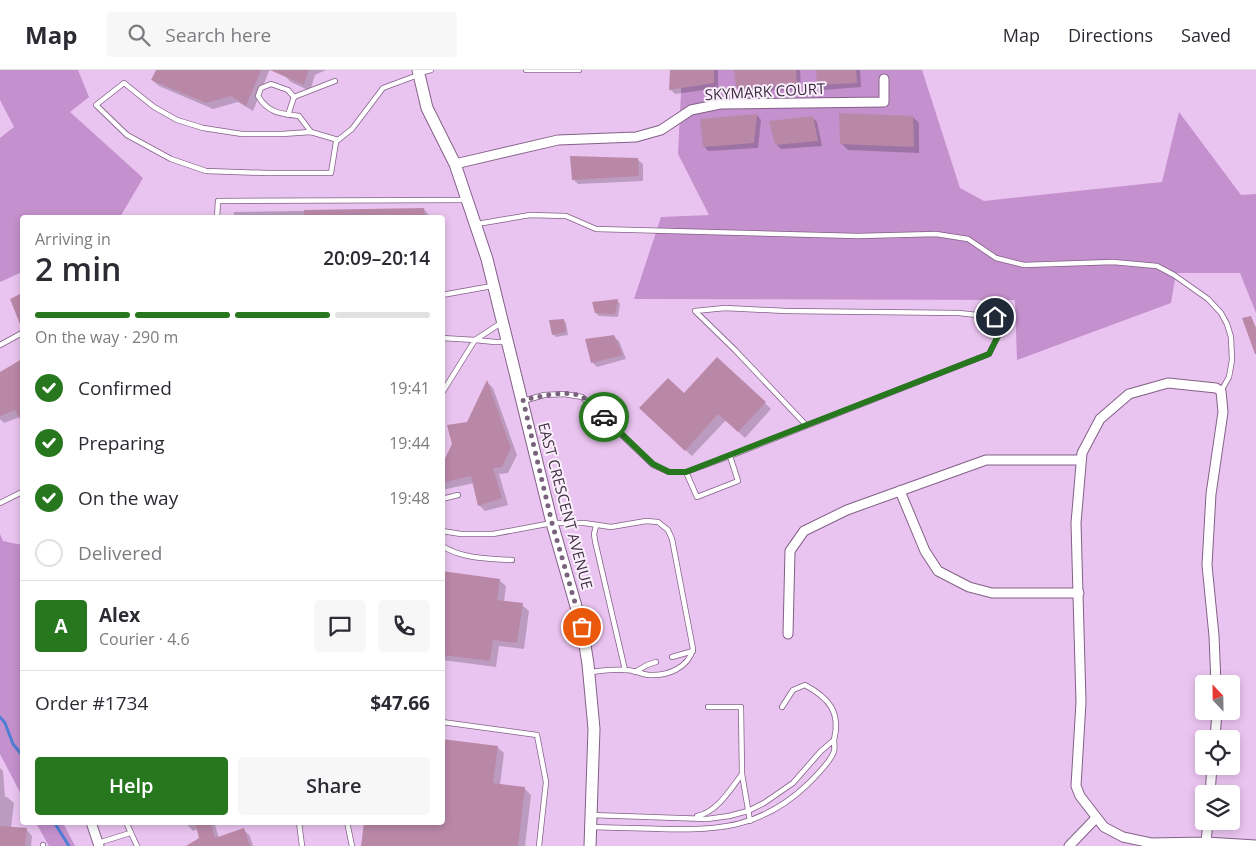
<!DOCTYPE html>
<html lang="en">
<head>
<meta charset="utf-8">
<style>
  body { margin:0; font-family:"Open Sans",sans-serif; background:#f7f7f7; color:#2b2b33; height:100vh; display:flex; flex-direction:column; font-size:19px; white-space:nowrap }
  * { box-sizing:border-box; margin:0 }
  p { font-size:16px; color:#7c7c81 }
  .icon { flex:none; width:28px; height:28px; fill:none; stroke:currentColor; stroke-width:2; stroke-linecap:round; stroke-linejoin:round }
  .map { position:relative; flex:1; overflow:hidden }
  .panel { position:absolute; left:20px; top:145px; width:425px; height:610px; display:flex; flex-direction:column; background:#fff; border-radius:5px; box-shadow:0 2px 8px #0003 }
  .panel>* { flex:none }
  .needle { width:32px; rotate:338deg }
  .controls { position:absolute; left:1195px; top:605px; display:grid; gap:10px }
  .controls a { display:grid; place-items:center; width:45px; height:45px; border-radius:5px; background:#fff; box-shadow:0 2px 8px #0003; font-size:25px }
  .pin { position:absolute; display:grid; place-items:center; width:42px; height:42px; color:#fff; margin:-21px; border:2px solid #fff; border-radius:50%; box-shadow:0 1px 5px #0007 }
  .courier { position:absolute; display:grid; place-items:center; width:50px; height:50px; margin:-25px; border:4px solid #27771f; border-radius:50%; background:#fff; color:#222; box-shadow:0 1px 6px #0007 }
  .overview em { font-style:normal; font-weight:600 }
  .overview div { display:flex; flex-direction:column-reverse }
  .overview { display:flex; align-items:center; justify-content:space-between; height:85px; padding:0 15px }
  h1 { font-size:32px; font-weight:600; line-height:38px }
  .bar { display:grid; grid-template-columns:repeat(4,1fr); gap:8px 5px; align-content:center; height:60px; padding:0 15px }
  .bar i { height:6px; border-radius:4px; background:#e1e1e2 }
  .bar .active { background:#27771f }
  .bar p { grid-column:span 4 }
  .line { display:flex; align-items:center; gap:12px; padding:0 15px; border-top:1px solid #e1e1e2 }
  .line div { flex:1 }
  .round { display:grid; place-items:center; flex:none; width:52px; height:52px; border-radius:5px; background:#f7f7f7 }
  ol { padding:0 15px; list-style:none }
  li { display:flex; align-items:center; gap:15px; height:55px }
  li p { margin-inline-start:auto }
  li .icon { padding:5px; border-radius:50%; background:#27771f; color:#fff; stroke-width:4 }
  li:last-child { color:#7c7c81 }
  li i { width:28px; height:28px; border:2px solid #e1e1e2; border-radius:50% }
  .primary-button { display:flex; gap:10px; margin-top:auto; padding:10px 15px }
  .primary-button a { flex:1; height:58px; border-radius:5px; background:#27771f; color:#fff; font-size:20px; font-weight:600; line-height:58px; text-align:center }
  .primary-button a+a { background:#f7f7f7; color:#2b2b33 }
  header { display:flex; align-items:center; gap:30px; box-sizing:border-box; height:70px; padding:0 25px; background:#fff; border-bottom:1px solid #e1e1e2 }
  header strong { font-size:24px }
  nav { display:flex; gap:28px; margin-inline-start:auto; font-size:18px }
  .search { width:350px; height:45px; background:#f7f7f7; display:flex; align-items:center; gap:12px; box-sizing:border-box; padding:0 18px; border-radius:5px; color:#7c7c81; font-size:19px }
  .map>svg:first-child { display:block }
</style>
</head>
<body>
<header>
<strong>Map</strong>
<div class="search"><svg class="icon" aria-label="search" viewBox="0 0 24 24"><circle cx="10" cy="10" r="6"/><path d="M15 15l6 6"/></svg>Search here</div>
<nav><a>Map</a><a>Directions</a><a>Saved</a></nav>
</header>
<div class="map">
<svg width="1256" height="776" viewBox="0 0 1256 776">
  <rect width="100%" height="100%" fill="#eac4f0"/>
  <g fill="#c490cd">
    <polygon points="0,0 78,0 89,27 70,42 143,108 120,147 22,148 22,202 0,212 0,68 14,57 0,30"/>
    <polygon points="684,0 922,0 960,118 984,131 1162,112 1179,42 1241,125 1256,124 1256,243 1240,203 1176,203 1171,233 1017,290 1015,230 634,229 661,147 709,145 678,84 682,1"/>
    <polygon points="0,464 3,471 22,475 22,726 0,684"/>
    <polygon points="36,753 63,753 75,776 49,776"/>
  </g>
  <g fill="#0003">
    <polygon points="158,0 271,0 269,1 253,41 238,32 213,39 159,16 152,10"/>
    <polygon points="283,0 326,0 315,5 310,21 291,12 284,5"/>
    <polygon points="671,0 718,0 718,18 675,24 670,19"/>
    <polygon points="735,0 800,0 801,20 742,21 737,17"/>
    <polygon points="817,0 860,0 861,17 823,20 818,15"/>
    <polygon points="757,45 761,50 758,78 708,81 704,76"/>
    <polygon points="913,47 919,53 919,83 848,80 841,73"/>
    <polygon points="813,48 817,52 822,76 781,79 776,74"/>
    <polygon points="638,90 643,94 643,111 578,114 573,109"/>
    <polygon points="424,139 431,148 234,148 234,142"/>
    <polygon points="618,231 620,234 618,247 599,246 596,243"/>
    <polygon points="563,250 566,253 568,265 556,267 553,264"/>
    <polygon points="614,267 619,271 626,289 597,297 592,292"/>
    <polygon points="22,291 22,350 20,347 4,353 0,349 0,303"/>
    <polygon points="487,312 493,318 517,385 508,403 499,404 508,435 485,441 479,435 474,413 442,420 442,398 468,353"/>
    <polygon points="684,324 765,333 771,339 745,368 726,350 692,386 647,345"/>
    <polygon points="442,502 499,510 506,516 504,532 522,535 529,541 524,579 499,576 496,597 442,590"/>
    <polygon points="497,677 504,683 500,715 524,718 531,725 525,776 362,776 442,752"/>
    <polygon points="0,698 3,701 5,727 7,727 14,733 11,758 26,759 32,766 31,776 0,776"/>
    <polygon points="185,752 214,752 219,768 244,760 250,766 253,776 191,776 201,768 198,759 193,761"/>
  </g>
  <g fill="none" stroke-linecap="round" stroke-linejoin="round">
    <g stroke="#4f7ed4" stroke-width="3">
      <polyline points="0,647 5,653 13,674 22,685"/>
      <polyline points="54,752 69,776"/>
    </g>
  </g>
  <g fill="#ba88a7">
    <polygon points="156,0 261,0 246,36 231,26 206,33 151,10"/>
    <polygon points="270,0 309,0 304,15"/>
    <polygon points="670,0 714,0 714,13 669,20"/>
    <polygon points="734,0 796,0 797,15 736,17"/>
    <polygon points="816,0 856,0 857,13 817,15"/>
    <polygon points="839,43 913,46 914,77 840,74"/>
    <polygon points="757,44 754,73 703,77 700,49"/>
    <polygon points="813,46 818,71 775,75 769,51"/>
    <polygon points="570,86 638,88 639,106 572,110"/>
    <polygon points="424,138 425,148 304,148 304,140"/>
    <polygon points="22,223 22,259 10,229"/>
    <polygon points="618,229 615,244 595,243 592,232"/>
    <polygon points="1251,246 1256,258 1256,284 1255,284 1242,248"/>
    <polygon points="564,249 566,262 552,265 549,250"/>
    <polygon points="614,265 623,285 591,293 585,269"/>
    <polygon points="717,287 766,332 738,362 718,344 685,381 639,338 668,308 684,323"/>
    <polygon points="22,289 22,353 15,340 0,346 0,302"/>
    <polygon points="487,310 511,378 502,397 493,398 502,428 478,436 471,406 442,413 442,395 452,374 447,355 467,352"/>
    <polygon points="442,501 500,509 497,530 523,533 517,573 493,570 490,591 442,585"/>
    <polygon points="442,669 498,676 493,713 525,717 518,776 361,776 364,752 442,752"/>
    <polygon points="195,752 210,752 215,768 244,758 250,776 186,776 199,768"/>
    <polygon points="0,756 27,758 25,776 0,776"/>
  </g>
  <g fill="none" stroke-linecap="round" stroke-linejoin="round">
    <g stroke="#836088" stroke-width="6">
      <g id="service">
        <polyline points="526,0 579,0"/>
        <polyline points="420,3 431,0"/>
        <path d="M294,27l-6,-7 -17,-6 -10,4 -3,8c10,17 23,18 41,20l12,16"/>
        <polyline points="294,27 335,11"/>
        <polyline points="288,45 294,27"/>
        <polyline points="338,70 311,62 282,64 242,64 203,58 177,50 154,37 124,13 96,35 127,65 171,89 206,101 267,103 331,103 336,72 338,70 352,59 383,18 418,5"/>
        <polyline points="217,148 218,131 467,130"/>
        <polyline points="477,154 530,145 566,146 596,159 858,166 936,164 968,169 996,188 1024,195 1113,192 1157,196 1174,205 1208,229 1221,243 1227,254 1231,267 1232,290 1229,307 1221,321"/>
        <polyline points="442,225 492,216"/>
        <polyline points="501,253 475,270 495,272 508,272"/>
        <polyline points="442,268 475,270 442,323"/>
        <polyline points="0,275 22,263"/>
        <polyline points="523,331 544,325 564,324 582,327 653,395 669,402 686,402 697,427 738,411 730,386 686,402"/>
        <polyline points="730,386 989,284 1000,262 995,247 959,243 786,241 725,238 695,241 735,280 806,355"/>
        <polyline points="442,429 458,425"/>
        <polyline points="0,433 22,422"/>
        <polyline points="596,456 594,464 595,471 625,600"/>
        <path d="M442,461l19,3h32l59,-11h32l27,4 35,-6 12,1 10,8 4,9 21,110c-5,19 -25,27 -44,26 -8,-1 -15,-5 -23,-5 -12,-1 -25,1 -36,2"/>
        <path d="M442,476c21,13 47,13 70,14"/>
        <polyline points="672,587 693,581"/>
        <polyline points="635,602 647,595 656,592"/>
        <polyline points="708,637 741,637 742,704 750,751"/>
        <path d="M782,637l11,-17 12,-5c24,13 36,27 29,55"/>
        <polyline points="442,652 537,665 546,712 539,776"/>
        <path d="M591,745l116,4 22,-3 19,-5 16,-8 29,-20 28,-32 13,-11c0,3 1,8 0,11 -2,9 -19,26 -26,33 -45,43 -88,47 -147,45 -23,-1 -46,-1 -69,-2"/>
        <path d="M697,746c20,-4 33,-26 45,-42"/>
        <polyline points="126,752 137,776"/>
        <polyline points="299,752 302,776"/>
        <polyline points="347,752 352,776"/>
        <polyline points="98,773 130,763"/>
        <polyline points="43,775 43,776"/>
      </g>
    </g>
    <g stroke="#836088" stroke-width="11">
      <g id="minor">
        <polyline points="455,94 558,70 636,67 661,60 691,40 720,34 884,32 884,9"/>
        <polyline points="900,421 925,481 938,501 969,517 992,523 1079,523"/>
        <polyline points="788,564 790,481 804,461 847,440 986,390 1081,390"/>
        <polyline points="1215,669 1217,641"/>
        <polyline points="1210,724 1212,696"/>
        <polyline points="1208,751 1206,772 1151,773 1123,767 1104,757 1080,726 1076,716 1081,632 1076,453 1082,383 1100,349 1129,324 1168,313 1216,318 1221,321 1223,342 1211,424 1207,495 1214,566 1216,614"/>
        <polyline points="91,752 99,776"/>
        <polyline points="1206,772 1256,775"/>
        <polyline points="1069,776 1096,748"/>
      </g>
    </g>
    <g stroke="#836088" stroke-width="13">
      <polyline id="tertiary" points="418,0 427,38 455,94 487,189 552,453 582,557 588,594 594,659 590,776"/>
    </g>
    <use href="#service" stroke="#fff" stroke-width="4.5"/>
    <use href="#minor" stroke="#fff" stroke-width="9"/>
    <use href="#tertiary" stroke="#fff" stroke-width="11"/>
  </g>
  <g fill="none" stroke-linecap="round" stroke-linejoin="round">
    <path stroke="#79627c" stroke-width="5" stroke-dasharray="0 9" d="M582,557l-30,-104 -29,-123c15,-3 47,-12 61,-2 7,5 14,13 20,19"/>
    <polyline stroke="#27771f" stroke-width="6" points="604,347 653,394 669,402 686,402 989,284 1000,262 995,247"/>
  </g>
  <g text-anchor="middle" stroke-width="4" stroke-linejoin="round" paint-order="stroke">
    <g font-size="15" fill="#3c2d3e" stroke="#fbeffd">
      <text transform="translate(765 22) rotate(-3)" y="5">SKYMARK COURT</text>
      <text transform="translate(565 436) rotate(75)" y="5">EAST CRESCENT AVENUE</text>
    </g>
  </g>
</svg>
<div class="controls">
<a><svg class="needle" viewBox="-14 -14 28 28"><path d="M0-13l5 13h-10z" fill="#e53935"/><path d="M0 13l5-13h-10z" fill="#7c7c81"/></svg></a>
<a><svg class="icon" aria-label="locate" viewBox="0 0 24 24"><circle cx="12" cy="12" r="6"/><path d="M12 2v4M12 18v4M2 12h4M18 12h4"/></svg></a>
<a><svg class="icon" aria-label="layers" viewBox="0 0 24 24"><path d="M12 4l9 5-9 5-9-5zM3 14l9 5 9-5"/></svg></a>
</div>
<div class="pin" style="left:582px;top:557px;background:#ea580c"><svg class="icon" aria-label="bag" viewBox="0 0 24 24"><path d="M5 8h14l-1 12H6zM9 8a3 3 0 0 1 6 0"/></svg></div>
<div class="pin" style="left:995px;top:247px;background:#1f2937"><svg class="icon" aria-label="home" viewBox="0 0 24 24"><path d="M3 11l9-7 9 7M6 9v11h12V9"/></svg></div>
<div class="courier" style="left:604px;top:347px"><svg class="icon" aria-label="car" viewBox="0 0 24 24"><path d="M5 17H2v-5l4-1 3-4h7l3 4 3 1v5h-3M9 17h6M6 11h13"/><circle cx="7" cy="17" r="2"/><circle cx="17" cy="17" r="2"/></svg></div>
<section class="panel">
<div class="overview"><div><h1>2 min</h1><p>Arriving in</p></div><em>20:09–20:14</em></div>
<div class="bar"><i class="active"></i><i class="active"></i><i class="active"></i><i></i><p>On the way · 290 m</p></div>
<ol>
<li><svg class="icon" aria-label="check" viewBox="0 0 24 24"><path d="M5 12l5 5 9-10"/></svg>Confirmed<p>19:41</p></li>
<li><svg class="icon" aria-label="check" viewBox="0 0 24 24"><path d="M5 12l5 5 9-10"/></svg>Preparing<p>19:44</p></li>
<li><svg class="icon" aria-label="check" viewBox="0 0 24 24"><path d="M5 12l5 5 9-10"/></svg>On the way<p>19:48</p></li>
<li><i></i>Delivered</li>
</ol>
<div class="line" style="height:90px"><b class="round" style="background:#27771f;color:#fff">A</b><div><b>Alex</b><p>Courier · 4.6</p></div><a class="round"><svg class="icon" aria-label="chat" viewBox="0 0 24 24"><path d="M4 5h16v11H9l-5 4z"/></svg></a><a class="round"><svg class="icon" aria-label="phone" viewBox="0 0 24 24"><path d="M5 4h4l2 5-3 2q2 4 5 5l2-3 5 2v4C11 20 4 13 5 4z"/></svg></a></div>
<div class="line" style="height:65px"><div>Order #1734</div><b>$47.66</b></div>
<div class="primary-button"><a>Help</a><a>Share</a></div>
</section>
</div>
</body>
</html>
